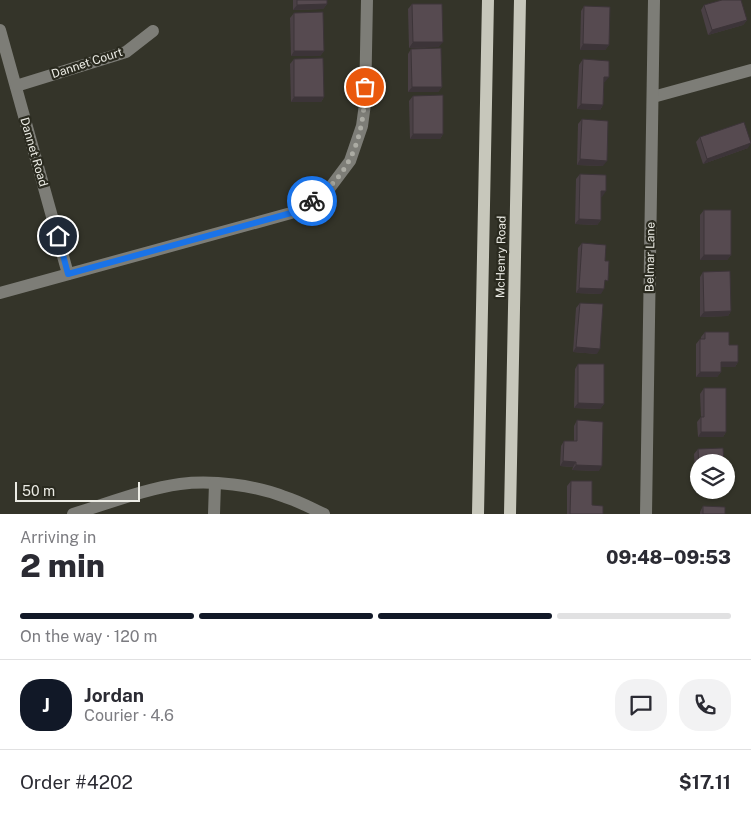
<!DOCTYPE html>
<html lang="en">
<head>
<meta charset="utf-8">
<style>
  body { margin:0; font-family:"Public Sans",sans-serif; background:#f2f2f3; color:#2b2b33; height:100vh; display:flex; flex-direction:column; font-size:19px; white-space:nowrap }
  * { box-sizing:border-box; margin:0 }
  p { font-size:16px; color:#7c7c81 }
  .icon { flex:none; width:28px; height:28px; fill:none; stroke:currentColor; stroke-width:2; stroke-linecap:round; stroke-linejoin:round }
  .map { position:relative; height:514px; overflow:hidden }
  .drawer { display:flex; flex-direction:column; background:#fff; flex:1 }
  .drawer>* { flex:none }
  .controls { position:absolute; left:690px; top:454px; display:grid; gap:10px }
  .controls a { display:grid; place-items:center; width:45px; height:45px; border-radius:50%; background:#fff; box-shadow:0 1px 4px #0004; font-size:25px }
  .scale { position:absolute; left:15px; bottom:12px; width:125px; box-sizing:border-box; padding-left:5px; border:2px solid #ebebe4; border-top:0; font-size:14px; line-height:18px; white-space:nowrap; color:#ebebe4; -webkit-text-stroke:4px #2a2a1f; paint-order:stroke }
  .pin { position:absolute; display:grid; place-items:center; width:42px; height:42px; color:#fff; margin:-21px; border:2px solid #fff; border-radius:50%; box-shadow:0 1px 5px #0007 }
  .courier { position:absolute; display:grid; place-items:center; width:50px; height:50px; margin:-25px; border:4px solid #1a73e8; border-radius:50%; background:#fff; color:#222; box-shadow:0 1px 6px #0007 }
  .overview em { font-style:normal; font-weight:800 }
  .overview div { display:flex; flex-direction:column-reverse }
  .overview { display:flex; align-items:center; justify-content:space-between; height:85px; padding:0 20px }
  h1 { font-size:32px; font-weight:800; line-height:38px }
  .bar { display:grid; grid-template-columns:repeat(4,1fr); gap:8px 5px; align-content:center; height:60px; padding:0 20px }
  .bar i { height:6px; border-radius:4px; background:#e1e1e2 }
  .bar .active { background:#111827 }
  .bar p { grid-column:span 4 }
  .line { display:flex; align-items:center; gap:12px; padding:0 20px; border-top:1px solid #e1e1e2 }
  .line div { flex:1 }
  .round { display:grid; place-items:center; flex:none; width:52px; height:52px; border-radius:20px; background:#f2f2f3 }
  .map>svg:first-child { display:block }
</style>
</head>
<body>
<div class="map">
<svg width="751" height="514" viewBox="0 0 751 514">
  <rect width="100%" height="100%" fill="#343429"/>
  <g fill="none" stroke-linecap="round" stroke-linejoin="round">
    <g stroke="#7d7d77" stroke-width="12">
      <polyline points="0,30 68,274"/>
      <polyline points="16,86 126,52 153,31"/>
      <polyline points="653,97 751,70"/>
      <polyline points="0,293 291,213 313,201 329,189 350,161 362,126 365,104 367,0"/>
      <path d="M73,514c34,-10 71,-25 107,-30 32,-4 75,1 105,13 13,4 26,11 39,17"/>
      <polyline points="214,514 215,483"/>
      <polyline points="646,514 654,0"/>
    </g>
    <g stroke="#c7c7bb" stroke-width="12">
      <polyline points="478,514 488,0"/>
      <polyline points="510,514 520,0"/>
    </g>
  </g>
  <g fill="#4a4045">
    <polygon points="293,0 327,0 327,4 323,9 293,10"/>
    <polygon points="412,4 439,47 409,48 408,9"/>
    <polygon points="704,5 747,20 743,25 708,35 701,10"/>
    <polygon points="584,6 609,45 605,50 580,50 581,11"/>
    <polygon points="294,13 324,51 320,56 291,56 290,18"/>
    <polygon points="411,49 442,87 438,92 408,92 408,54"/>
    <polygon points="294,59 324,97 321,102 291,102 290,64"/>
    <polygon points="583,59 605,82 604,82 603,105 600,110 577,109 579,65"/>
    <polygon points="413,96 443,134 440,139 410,139 409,101"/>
    <polygon points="582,119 603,166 577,165 578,124"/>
    <polygon points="700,137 748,148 703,164 696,142"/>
    <polygon points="580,174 602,197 601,197 601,220 597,225 575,224 576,179"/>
    <polygon points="704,210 731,255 727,260 700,260 700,215"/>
    <polygon points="582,243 601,294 576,293 578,248"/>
    <polygon points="703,272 731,311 728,316 700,317 700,277"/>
    <polygon points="580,303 597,354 573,352 576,308"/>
    <polygon points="705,332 729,345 738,362 735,367 721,367 721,372 717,377 696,377 696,344 700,339 701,339 701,337"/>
    <polygon points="578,364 604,404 600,409 574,408 575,369"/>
    <polygon points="704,388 726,432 723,437 698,437 697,422 701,417 700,394"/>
    <polygon points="577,420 599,471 572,470 573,467 560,466 561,446 564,441 574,441 574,426"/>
    <polygon points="698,449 699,490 722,490 721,492 696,493 694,454"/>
    <polygon points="571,481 592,505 603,514 567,514 567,486"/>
    <polygon points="703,506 725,514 700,514 700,512"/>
  </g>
  <g fill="#3c3438">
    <polygon points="327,4 323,9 293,10 297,5"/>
    <polygon points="747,20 743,25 708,35 712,30"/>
    <polygon points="413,42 443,42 439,47 409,48"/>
    <polygon points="583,44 609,45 605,50 580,50"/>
    <polygon points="294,51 324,51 320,56 291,56"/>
    <polygon points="604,77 609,77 605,82 601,82"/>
    <polygon points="412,87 442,87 438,92 408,92"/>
    <polygon points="294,97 324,97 321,102 291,102"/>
    <polygon points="581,104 603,105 600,110 577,109"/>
    <polygon points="413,134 443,134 440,139 410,139"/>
    <polygon points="751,143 748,148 703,164 707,159"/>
    <polygon points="580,159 607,161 603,166 577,165"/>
    <polygon points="601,191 606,191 602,197 598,196"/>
    <polygon points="579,219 601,220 597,225 575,224"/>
    <polygon points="704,255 731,255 727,260 700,260"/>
    <polygon points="579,288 604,289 601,294 576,293"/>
    <polygon points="731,311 728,316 700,317 704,312"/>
    <polygon points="576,347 600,349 597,354 573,352"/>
    <polygon points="721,362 738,362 735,367 718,367"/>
    <polygon points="700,372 721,372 717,377 696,377"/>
    <polygon points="578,403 604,404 600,409 574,408"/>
    <polygon points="701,432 726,432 723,437 698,437"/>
    <polygon points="563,461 576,462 573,467 560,466"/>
    <polygon points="576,465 602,466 599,471 572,470"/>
    <polygon points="699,488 699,490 722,490 721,492 696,493"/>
  </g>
  <g fill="#564a50" stroke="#3c3438">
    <polygon points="297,0 327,0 327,4 297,5"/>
    <polygon points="722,0 741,0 747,20 712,30 704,5"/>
    <polygon points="412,4 442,4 443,42 413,42"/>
    <polygon points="584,6 610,7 609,45 583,44"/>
    <polygon points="323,12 324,51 294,51 294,13"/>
    <polygon points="441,48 442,87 412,87 411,49"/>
    <polygon points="323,58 324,97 294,97 294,59"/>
    <polygon points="583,59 609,61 609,77 604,77 603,105 581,104"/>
    <polygon points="443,95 443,134 413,134 413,96"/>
    <polygon points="582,119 608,121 607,161 580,159"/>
    <polygon points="744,122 751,143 707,159 700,137"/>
    <polygon points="580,174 606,175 606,191 601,191 601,220 579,219"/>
    <rect x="704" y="210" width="27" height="45"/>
    <polygon points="582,243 606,245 605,261 609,261 608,281 605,280 604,289 579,288"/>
    <polygon points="730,271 731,311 704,312 703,272"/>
    <polygon points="580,303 603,304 600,349 576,347"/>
    <polygon points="705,332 729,332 729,345 738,345 738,362 721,362 721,372 700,372 700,339 705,339"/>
    <polygon points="578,364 604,364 604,404 578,403"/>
    <polygon points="704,388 726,388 726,432 701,432 701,417 704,417"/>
    <polygon points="577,420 603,422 602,466 576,465 576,462 563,461 564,441 577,441"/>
    <polygon points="723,448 724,462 699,462 699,475 698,449"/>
    <polygon points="571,481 592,481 592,505 603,506 603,514 570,514"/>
    <polygon points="703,506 725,507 725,514 703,514"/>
  </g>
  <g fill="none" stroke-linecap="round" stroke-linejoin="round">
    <path stroke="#ababa3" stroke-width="5" stroke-dasharray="0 9" d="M312,201c41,-28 52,-67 53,-114"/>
    <polyline stroke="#1a73e8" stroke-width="6" points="58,236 68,274 291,213 312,201"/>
  </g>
  <g text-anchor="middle" stroke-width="4.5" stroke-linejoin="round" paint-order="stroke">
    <g font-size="12" fill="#ebebe4" stroke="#2a2a1f">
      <text transform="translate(87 63) rotate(-18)" y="4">Dannet Court</text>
      <text transform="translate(34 152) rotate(74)" y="4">Dannet Road</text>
      <text transform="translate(501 257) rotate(-89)" y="4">McHenry Road</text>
      <text transform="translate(650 257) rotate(-89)" y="4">Belmar Lane</text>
    </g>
  </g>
</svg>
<div class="controls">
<a><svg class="icon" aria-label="layers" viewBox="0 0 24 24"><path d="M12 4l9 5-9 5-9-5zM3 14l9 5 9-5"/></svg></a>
</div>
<div class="scale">50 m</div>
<div class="pin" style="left:365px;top:87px;background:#ea580c"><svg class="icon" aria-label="bag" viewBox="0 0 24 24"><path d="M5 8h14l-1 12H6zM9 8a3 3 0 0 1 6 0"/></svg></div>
<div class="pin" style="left:58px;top:236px;background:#1f2937"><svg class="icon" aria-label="home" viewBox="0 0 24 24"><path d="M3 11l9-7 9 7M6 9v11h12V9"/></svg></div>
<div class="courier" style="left:312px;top:201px"><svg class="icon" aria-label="bike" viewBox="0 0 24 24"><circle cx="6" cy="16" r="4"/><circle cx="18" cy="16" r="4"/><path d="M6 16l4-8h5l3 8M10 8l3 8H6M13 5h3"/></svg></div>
</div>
<section class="drawer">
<div class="overview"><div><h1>2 min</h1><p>Arriving in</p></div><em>09:48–09:53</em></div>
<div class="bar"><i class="active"></i><i class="active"></i><i class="active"></i><i></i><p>On the way · 120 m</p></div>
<div class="line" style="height:90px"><b class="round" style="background:#111827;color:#fff">J</b><div><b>Jordan</b><p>Courier · 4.6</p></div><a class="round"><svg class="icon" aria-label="chat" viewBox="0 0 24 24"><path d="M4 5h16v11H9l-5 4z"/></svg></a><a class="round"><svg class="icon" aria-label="phone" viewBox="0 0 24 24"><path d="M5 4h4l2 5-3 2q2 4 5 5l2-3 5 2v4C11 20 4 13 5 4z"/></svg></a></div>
<div class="line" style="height:65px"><div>Order #4202</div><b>$17.11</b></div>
</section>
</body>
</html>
